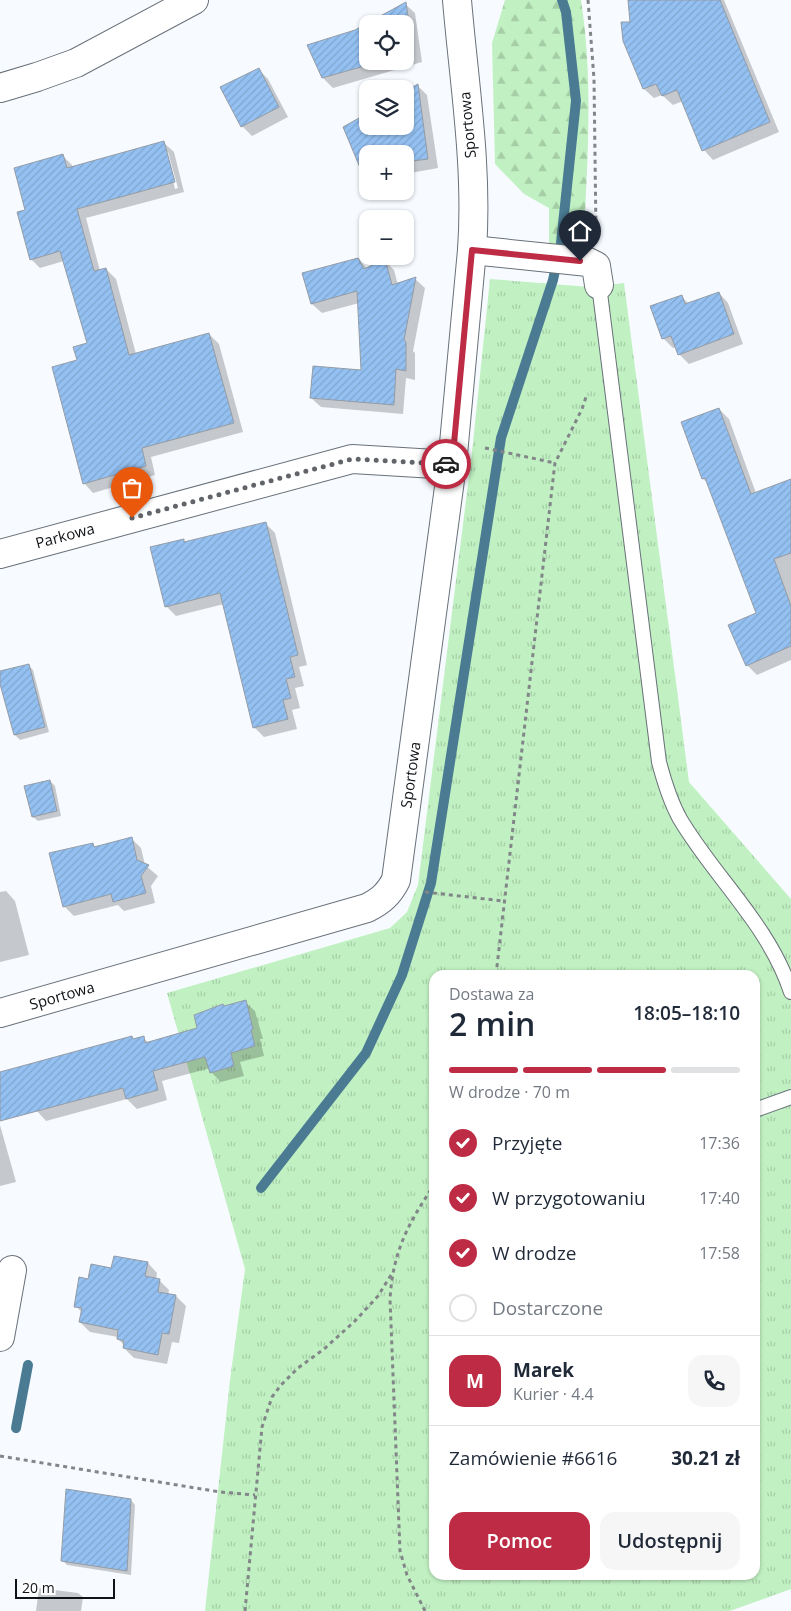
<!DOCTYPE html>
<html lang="pl">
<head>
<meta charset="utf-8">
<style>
  body { margin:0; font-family:"Open Sans",sans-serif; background:#f6f6f7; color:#1f2937; height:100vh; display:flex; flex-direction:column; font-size:19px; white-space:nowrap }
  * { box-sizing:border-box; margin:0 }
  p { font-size:16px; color:#747a83 }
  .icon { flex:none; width:28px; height:28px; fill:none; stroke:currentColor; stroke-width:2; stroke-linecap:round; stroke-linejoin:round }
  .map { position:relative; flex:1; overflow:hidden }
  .panel { position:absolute; left:429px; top:970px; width:331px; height:610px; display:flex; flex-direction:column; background:#fff; border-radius:15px; box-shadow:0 1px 4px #0004 }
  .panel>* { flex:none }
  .buttons { position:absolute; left:359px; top:15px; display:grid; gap:10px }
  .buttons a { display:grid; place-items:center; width:55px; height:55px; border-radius:10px; background:#fff; box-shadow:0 1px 4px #0004; font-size:25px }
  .scale { position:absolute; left:15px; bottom:12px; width:100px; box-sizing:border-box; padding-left:5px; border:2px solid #101316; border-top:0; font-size:14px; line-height:18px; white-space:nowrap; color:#101316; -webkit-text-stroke:4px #fff; paint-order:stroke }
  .pin { position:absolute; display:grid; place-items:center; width:42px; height:42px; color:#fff; margin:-51px -21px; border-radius:50% 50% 50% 0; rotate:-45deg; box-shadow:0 0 5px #0007 }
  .pin .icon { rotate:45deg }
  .courier { position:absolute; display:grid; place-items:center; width:50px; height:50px; margin:-25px; border:4px solid #bd2c44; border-radius:50%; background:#fff; color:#222; box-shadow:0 1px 6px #0007 }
  .summary em { font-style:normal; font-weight:600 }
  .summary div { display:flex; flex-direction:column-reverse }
  .summary { display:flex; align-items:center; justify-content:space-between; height:85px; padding:0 20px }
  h1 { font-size:32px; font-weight:600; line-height:38px }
  .bar { display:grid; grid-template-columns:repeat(4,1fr); gap:8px 5px; align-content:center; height:60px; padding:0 20px }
  .bar i { height:6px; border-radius:4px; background:#e0e1e3 }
  .bar .active { background:#bd2c44 }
  .bar p { grid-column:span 4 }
  .line { display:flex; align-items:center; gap:12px; padding:0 20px; border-top:1px solid #e0e1e3 }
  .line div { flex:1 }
  .round { display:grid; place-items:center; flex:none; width:52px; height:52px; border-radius:15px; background:#f6f6f7 }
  ol { padding:0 20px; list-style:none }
  li { display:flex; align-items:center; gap:15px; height:55px }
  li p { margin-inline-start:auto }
  li .icon { padding:5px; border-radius:50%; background:#bd2c44; color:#fff; stroke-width:4 }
  li:last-child { color:#747a83 }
  li i { width:28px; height:28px; border:2px solid #e0e1e3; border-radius:50% }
  .primary-button { display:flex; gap:10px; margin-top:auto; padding:10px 20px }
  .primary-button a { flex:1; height:58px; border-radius:15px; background:#bd2c44; color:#fff; font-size:20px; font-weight:600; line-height:58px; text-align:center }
  .primary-button a+a { background:#f6f6f7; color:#1f2937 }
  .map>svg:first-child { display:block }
</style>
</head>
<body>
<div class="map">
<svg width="791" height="1611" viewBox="0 0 791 1611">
  <defs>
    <pattern id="forest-firs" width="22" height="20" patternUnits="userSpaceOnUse" patternTransform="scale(1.25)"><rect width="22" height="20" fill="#c1f1c2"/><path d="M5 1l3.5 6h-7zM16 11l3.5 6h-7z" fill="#a5cea6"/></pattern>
    <pattern id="park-tufts" width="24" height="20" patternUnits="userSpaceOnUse" patternTransform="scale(1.25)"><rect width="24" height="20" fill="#c1f1c2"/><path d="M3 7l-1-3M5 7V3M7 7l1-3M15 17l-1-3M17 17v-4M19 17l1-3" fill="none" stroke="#a5cea6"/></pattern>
    <pattern id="building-hatch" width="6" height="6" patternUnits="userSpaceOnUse" patternTransform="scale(1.25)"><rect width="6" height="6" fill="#94c1f2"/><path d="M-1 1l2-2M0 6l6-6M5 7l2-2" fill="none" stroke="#7fa5cf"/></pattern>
  </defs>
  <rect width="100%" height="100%" fill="#f7fbff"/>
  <path fill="url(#forest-firs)" d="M505,0h76c12,77 7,155 3,232l-9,16 -26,-2v-38l-25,-14 -29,-30 -3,-121z"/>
  <path fill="url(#park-tufts)" fill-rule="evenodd" d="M490,279l100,8 34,-4 65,499 102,117v690l-61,22h-525l25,-231 15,-111 -78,-276 223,-65 17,-16 11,-27 54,-433zM434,975h321v600h-321z"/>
  <g fill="#0003" fill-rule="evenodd">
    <polygon points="629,0 724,0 779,132 713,160 704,150 683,101 673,105 662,95 654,98 644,89 624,41 631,23"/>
    <polygon points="405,4 415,13 422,62 333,88 323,78 368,61 405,61"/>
    <polygon points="258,69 268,79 288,117 252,136 242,126"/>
    <polygon points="418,86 427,95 438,168 405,174 405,154 368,154 368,174 362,169 368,126 405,126 405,93"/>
    <path d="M164,143l10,9 10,40 -98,26 14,53 6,-2 10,10 20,75 73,-20 10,10 24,88 -92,25 4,18 -62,18 -9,-10 -5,-122 10,-17 -25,-83 -24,7 -9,-9 -4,-48 35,-56 10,10 1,3zM166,152h2l10,36 -3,1z"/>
    <polygon points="358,259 367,268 384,260 394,270 398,285 415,279 425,288 413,351 415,353 415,380 406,378 403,414 321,407 311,398 362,371 359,303 322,313 312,304"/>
    <polygon points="719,293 728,303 743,344 689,364 679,354 676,347 673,348 663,338 681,296 689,304"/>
    <polygon points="719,409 729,419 756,493 791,480 791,660 757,675 747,665 757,614 709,484 703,479 683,423"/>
    <polygon points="265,523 275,533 307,665 299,667 304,686 295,688 300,708 292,710 297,729 264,737 254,727 224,604 176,616 166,606 183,540 186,543"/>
    <polygon points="28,665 33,670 49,732 20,740 15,735 0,679 0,673"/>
    <polygon points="50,781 55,786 61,816 38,821 33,817"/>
    <polygon points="131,838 141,848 145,865 158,876 151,886 155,903 124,911 118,905 74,916 64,906 93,844 96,848"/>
    <polygon points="6,891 15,901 29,955 0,962 0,892"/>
    <polygon points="245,1002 255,1011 263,1039 260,1039 264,1056 240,1062 244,1076 221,1082 211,1072 210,1068 162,1081 167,1100 137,1109 127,1099 46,1121 37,1111 134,1040 143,1038 149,1043 199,1029 225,1007"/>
    <polygon points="0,1125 16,1182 0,1186"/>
    <polygon points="148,1263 157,1273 156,1280 159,1280 169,1290 168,1295 176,1296 186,1306 179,1343 172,1342 167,1364 134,1358 124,1348 124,1345 118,1339 118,1337 90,1332 80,1322 82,1313 76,1306 89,1280 112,1269"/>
    <polygon points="131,1500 135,1505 131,1575 67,1565 62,1560"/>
    <polygon points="39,1588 78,1593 83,1597 81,1611 36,1611"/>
  </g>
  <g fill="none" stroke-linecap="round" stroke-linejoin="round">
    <g stroke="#4a7b93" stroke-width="10">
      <polyline points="261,1188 366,1053 402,975 431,883 501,438 553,280 561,243 576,101 566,12 562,0"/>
      <polyline points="16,1428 28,1365"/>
    </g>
  </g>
  <g fill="url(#building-hatch)" stroke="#949ca5">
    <polygon points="628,0 720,0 770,122 702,151 677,90 662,96 656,84 643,89 623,41 621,22 630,22"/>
    <polygon points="406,2 413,53 405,55 405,24 368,24 368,61 382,61 322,78 307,45 355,30"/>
    <polygon points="259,68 279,107 241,127 220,87"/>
    <polygon points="418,84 428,159 405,162 405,154 368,154 368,169 361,170 343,127 368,113 368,126 405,126 405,91"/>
    <polygon points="164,141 175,182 77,209 94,271 106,268 129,355 209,333 234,423 142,448 146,466 83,484 52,367 77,360 73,347 87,343 60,251 30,260 17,212 25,210 14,168 63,154 67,168"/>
    <polygon points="358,258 364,269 385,259 392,285 416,277 404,340 406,342 406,371 396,369 394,405 310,398 313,366 361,370 357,291 311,304 302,273"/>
    <polygon points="719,292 734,334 678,355 671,336 662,339 650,306 682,295 685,304"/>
    <polygon points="719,408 751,494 791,479 791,553 774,559 791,606 791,646 746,666 728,625 756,613 705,478 702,479 681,422"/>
    <polygon points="266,522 298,655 290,657 295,677 286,679 291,698 283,700 288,719 253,728 220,593 165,607 150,547 184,539 184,542"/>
    <polygon points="29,664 45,727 14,735 0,684 0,671"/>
    <polygon points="50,780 57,811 32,817 24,786"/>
    <polygon points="132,837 137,860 149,865 141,876 146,893 113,902 111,894 63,907 49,853 93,843 94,847"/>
    <polygon points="246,1000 253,1029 251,1030 255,1046 231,1053 234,1066 210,1073 205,1057 153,1071 158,1090 126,1099 123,1088 0,1121 0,1072 132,1036 133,1039 144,1036 145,1043 197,1028 194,1015 223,1004 224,1006"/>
    <polygon points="114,1256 148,1262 145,1276 160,1279 158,1292 176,1295 169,1334 162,1333 158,1355 123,1348 124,1341 117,1339 118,1330 79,1322 82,1308 74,1307 79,1277 88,1279 91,1264 111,1268"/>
    <polygon points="66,1489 131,1499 127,1571 61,1561"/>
  </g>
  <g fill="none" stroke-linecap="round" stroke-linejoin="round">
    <g stroke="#697179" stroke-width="16">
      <g id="service">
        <path d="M599,285l60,477c5,19 11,39 21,57 35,59 89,106 111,173"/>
        <polyline points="758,1109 791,1097"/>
      </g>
    </g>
    <g stroke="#697179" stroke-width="30">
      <g id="minor">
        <polyline points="0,88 37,77 76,63 194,0"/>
        <polyline points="472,250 588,262 596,266 599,285"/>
        <polyline points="0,554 352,459 452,465"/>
        <path d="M0,1013l367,-105c14,-7 22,-14 29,-28l56,-415 20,-215c6,-83 -8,-167 -15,-250"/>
        <polyline points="0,1337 12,1270"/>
      </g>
    </g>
    <g stroke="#828689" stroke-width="3" stroke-dasharray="4 4" stroke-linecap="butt">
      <polyline points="588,0 594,79 596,233"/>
      <polyline points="485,448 555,463"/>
      <polyline points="425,892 503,901"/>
      <polyline points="496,975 554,471 555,463 582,409 587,394"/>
      <polyline points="0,1456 220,1492 255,1495"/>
      <polyline points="245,1611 262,1427 272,1397 281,1385 298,1368 324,1349 355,1321 378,1296 391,1275"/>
      <path d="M425,1611l-18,-36 -7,-24 -10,-252c3,-48 18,-75 44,-114"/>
    </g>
    <use href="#service" stroke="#fff" stroke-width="14"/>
    <use href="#minor" stroke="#fff" stroke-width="28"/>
  </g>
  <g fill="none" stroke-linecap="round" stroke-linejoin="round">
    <polyline stroke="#616468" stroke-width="5" stroke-dasharray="0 9" points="132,518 352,459 446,464"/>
    <polyline stroke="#bd2c44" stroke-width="6" points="446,464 452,465 472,250 580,261"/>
  </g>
  <g text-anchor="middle" stroke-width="5" stroke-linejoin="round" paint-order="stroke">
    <g font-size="15" fill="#101316" stroke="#fff">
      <text transform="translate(468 125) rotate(-95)" y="5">Sportowa</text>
      <text transform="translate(65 536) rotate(-15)" y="5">Parkowa</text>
      <text transform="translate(411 775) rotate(-82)" y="5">Sportowa</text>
      <text transform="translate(62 996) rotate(-16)" y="5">Sportowa</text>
    </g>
  </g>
</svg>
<div class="buttons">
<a><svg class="icon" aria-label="locate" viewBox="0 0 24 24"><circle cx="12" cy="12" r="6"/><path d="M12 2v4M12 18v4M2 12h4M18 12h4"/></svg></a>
<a><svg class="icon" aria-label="layers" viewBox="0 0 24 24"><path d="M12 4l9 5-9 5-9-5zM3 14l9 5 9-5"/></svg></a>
<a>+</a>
<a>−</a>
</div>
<div class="scale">20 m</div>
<div class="pin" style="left:132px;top:518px;background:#ea580c"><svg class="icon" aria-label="bag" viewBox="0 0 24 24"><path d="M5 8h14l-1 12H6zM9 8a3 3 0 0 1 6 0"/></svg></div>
<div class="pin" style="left:580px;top:261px;background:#1f2937"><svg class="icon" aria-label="home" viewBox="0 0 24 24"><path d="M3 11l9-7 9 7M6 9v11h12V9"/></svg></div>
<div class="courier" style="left:446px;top:464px"><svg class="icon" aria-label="car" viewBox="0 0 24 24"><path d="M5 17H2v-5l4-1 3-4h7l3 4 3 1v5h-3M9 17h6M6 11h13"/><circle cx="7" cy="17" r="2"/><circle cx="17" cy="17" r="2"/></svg></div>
<section class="panel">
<div class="summary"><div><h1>2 min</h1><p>Dostawa za</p></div><em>18:05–18:10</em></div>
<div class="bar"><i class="active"></i><i class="active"></i><i class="active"></i><i></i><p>W drodze · 70 m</p></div>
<ol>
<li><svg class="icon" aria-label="check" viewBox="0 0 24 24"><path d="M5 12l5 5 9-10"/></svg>Przyjęte<p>17:36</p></li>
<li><svg class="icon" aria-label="check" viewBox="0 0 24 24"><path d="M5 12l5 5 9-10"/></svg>W przygotowaniu<p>17:40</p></li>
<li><svg class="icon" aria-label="check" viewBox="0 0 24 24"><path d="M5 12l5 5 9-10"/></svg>W drodze<p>17:58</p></li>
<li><i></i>Dostarczone</li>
</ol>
<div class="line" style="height:90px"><b class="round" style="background:#bd2c44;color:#fff">M</b><div><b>Marek</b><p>Kurier · 4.4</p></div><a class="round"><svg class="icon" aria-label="phone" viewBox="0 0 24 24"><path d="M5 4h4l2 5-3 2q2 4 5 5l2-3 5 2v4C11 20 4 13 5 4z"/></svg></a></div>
<div class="line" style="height:65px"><div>Zamówienie #6616</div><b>30.21 zł</b></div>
<div class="primary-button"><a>Pomoc</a><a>Udostępnij</a></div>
</section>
</div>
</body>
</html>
